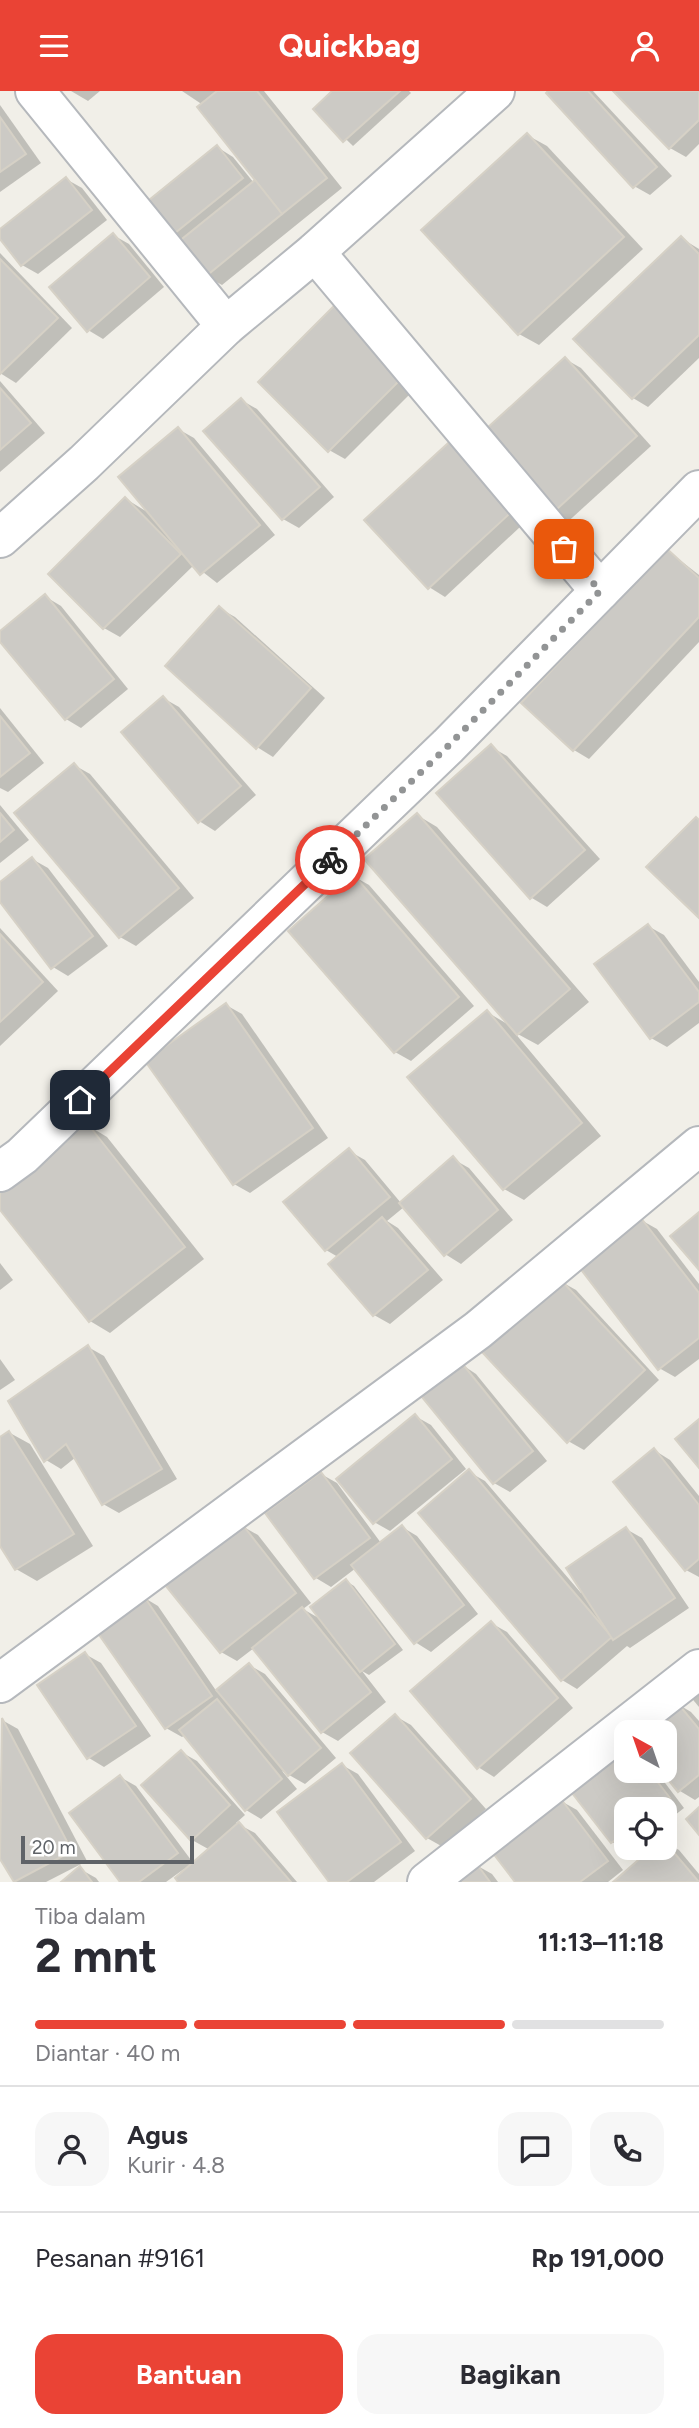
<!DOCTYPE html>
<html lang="id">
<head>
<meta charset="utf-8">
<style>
  body { margin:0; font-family:Figtree,sans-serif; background:#f7f7f7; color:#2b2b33; height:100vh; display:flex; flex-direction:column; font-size:26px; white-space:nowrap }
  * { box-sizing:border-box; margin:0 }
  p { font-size:23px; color:#7c7c81 }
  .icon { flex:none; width:38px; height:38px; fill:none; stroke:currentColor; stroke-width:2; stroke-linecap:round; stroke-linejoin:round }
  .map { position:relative; height:1791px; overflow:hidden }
  .details { display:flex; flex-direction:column; background:#fff; flex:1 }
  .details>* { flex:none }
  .needle { width:46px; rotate:320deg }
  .tools { position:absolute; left:614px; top:1629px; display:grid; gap:14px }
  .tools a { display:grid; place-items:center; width:63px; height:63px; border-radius:14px; background:#fff; box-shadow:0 7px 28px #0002; font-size:35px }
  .scale { position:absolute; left:21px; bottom:18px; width:173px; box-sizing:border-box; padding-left:7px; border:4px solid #5f6368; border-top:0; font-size:19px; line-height:24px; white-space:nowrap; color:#5f6368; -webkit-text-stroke:5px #fff; paint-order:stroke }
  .pin { position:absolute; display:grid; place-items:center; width:60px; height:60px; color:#fff; margin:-30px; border-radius:14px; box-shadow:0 4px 10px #0006 }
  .courier { position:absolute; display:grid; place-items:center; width:70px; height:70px; margin:-35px; border:5px solid #ea4335; border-radius:50%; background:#fff; color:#222; box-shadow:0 2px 9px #0007 }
  .overview em { font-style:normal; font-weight:700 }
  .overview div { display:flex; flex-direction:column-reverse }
  .overview { display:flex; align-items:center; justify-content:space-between; height:119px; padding:0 35px }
  h1 { font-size:46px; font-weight:700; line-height:52px }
  .bar { display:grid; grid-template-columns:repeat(4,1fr); gap:10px 7px; align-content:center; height:84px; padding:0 35px }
  .bar i { height:9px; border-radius:5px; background:#e1e1e2 }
  .bar .current { background:#ea4335 }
  .bar p { grid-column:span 4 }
  .line { display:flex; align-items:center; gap:18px; padding:0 35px; border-top:2px solid #e1e1e2 }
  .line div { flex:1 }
  .round { display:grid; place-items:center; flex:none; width:74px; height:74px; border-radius:21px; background:#f7f7f7 }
  .primary-button { display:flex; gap:14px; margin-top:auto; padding:14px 35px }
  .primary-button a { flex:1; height:80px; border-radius:21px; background:#ea4335; color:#fff; font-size:28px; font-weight:700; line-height:80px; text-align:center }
  .primary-button a+a { background:#f7f7f7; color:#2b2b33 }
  header { display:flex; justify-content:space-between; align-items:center; height:91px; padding:0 35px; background:#ea4335; color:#fff; font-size:32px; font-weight:700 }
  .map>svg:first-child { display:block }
</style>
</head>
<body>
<header><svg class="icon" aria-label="menu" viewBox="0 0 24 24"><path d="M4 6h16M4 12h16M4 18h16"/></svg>Quickbag<svg class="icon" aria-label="person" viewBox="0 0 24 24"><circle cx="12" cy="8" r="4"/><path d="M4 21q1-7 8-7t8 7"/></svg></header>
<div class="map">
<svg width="699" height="1791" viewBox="0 0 699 1791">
  <rect width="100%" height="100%" fill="#f1efe8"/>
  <g fill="#0003">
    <polygon points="71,0 100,0 88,10"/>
    <polygon points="182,0 264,0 342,97 222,194 206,185 171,144 217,56 233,66 254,92 257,89 203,14"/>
    <polygon points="335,0 409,0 411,2 353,55 315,18"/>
    <polygon points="551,0 593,0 672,85 650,104 634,95"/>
    <polygon points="615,0 699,0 699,53 686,66 670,57"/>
    <polygon points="0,14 41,72 0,101"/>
    <polygon points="527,44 547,55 643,158 539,254 519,243"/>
    <polygon points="66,88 82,97 107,129 38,183 22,174 0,146 0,140"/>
    <polygon points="113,144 129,153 164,196 103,248 88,239"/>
    <polygon points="681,147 699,158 699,267 648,316 633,307"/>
    <polygon points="0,162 72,237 16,292 0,282"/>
    <polygon points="335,216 419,294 345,368 329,359"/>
    <polygon points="565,268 581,277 651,355 562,436 547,426"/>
    <polygon points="0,290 45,342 0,381"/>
    <polygon points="241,309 257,318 334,406 299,437 283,428"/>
    <polygon points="178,338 194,347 275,444 217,492 194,474 120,546 104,537 126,408 149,422"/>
    <polygon points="457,346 535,422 445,506 429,496"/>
    <polygon points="667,459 699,484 699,551 589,668 574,659"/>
    <polygon points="46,506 61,515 128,598 81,637 66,628 0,548 0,543"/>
    <polygon points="219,517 235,526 325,607 273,666 257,656 167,575"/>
    <polygon points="163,607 179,616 256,704 215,740 199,730"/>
    <polygon points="0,617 44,672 8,701 0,697"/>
    <polygon points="491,656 507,665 600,768 547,816 532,807 438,702"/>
    <polygon points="74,674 90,683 194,807 136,855 120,846"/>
    <polygon points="0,714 29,749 0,772"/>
    <polygon points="417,724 437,736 589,911 538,954 514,941 601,1045 524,1109 504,1098 487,921 509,934"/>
    <polygon points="32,768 48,777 108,855 68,885 53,876 0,809 0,793"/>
    <polygon points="353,785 369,794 474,915 411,970 395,961"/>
    <polygon points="648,835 664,844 699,891 699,932 667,956 651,947"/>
    <polygon points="0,837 58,900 0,955"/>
    <polygon points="226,914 242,923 328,1047 250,1102 234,1093"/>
    <polygon points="87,1034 107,1046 204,1168 110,1242 90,1230 0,1116 0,1104"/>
    <polygon points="349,1060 365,1069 401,1112 453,1068 469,1077 513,1129 461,1173 445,1163 404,1116 387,1130 398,1137 443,1189 390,1233 374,1224 330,1173 338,1166 326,1159"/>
    <polygon points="641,1129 657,1138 699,1193 699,1268 675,1286 659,1277"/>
    <polygon points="0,1172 13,1189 0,1199"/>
    <polygon points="560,1190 576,1199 659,1289 584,1359 568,1350"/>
    <polygon points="88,1256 104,1265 177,1388 119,1422 103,1413 76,1366 61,1378 46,1369"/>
    <polygon points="0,1268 15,1289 0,1299"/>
    <polygon points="461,1273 476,1283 547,1370 510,1401 494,1392 423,1305"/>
    <polygon points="415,1325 431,1334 466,1378 390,1440 374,1431"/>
    <polygon points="10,1342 30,1353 93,1455 37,1490 16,1478 0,1451 0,1348"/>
    <polygon points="654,1359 670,1369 699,1405 699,1486 686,1479"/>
    <polygon points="469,1381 485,1390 581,1502 626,1438 642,1447 689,1517 630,1557 627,1555 577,1598 562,1589"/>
    <polygon points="321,1383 337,1392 381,1452 402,1436 417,1445 478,1523 431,1561 415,1551 356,1477 331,1496 316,1487"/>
    <polygon points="242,1435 258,1444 311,1512 303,1518 322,1529 346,1490 354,1495 403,1559 369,1584 362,1580 386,1611 338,1650 322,1641 254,1557 237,1570 221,1561"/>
    <polygon points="143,1506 158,1515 217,1601 249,1574 265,1583 336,1667 305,1693 282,1680 297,1698 261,1728 246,1719 185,1644 182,1646 166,1637 98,1538"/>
    <polygon points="491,1532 507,1541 573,1617 494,1686 478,1676"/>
    <polygon points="85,1563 101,1572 151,1645 104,1676 89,1667 39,1595"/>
    <polygon points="699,1596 699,1616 689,1604"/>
    <polygon points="676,1612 691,1621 699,1630 699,1706 695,1709 680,1700 663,1680"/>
    <polygon points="395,1625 411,1634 486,1718 443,1756 427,1747 353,1663"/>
    <polygon points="2,1629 18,1638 87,1770 46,1791 14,1791 0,1765"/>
    <polygon points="626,1652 626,1680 656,1680 684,1717 665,1732 665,1718 626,1718 626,1757 632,1757 628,1760 612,1751 568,1693"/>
    <polygon points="181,1661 197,1670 245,1724 236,1732 255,1742 297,1791 180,1791 184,1778 166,1791 122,1791 120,1686 136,1695 194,1773 210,1759 192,1749"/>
    <polygon points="342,1674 358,1683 415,1760 374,1791 331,1791"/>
    <polygon points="561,1710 577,1719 623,1779 608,1791 517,1791"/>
    <polygon points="665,1751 679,1759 699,1783 699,1791 615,1791 655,1757 665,1757"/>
    <polygon points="476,1774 492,1783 498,1791 453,1791"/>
    <polygon points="80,1778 96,1787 99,1791 63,1791"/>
  </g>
  <g fill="#cccac5" stroke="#d6d1c6" stroke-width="2">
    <polygon points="217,0 257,0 327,87 282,123 197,16"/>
    <polygon points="332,0 400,0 343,51 313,18"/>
    <polygon points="548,0 588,0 657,76 633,97 546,2"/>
    <polygon points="613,0 699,0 699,29 669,58"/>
    <polygon points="0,26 26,63 0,81"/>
    <polygon points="527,42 624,146 518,244 421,139"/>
    <polygon points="217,54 243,87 170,146 143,114"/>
    <polygon points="66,86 92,119 21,175 0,148 0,138"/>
    <polygon points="255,89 282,123 205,186 177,152"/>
    <polygon points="113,142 150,186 87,241 49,196"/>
    <polygon points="681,145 699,163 699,244 632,308 573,248"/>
    <polygon points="0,168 58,227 0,283"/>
    <polygon points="335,214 405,284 328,361 258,291"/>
    <polygon points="565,266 637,345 546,428 474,349"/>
    <polygon points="0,297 31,332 0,359"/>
    <polygon points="241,307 320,396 282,429 203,340"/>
    <polygon points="178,336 260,434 200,484 118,386"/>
    <polygon points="457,344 520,413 428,498 364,429"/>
    <polygon points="125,406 181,463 103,538 48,483"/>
    <polygon points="666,457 699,487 699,526 573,660 521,612"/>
    <polygon points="45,503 114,588 65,629 0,551 0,540"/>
    <polygon points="219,515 311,597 256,658 165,575"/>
    <polygon points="163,605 241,695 198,732 121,641"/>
    <polygon points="0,625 30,662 0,686"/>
    <polygon points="491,653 585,759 530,808 436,702"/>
    <polygon points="74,672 179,797 119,847 14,722"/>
    <polygon points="0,722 14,739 0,751"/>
    <polygon points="417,722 570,898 517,944 364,768"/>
    <polygon points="696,726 699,729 699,827 646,776"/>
    <polygon points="32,766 93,845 51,878 0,811 0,791"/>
    <polygon points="353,783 459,906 394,962 288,840"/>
    <polygon points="648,833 699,901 699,911 650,948 594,873"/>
    <polygon points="0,843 43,891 0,931"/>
    <polygon points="226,912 313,1037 233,1094 145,970"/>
    <polygon points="487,919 582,1032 503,1099 407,986"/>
    <polygon points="87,1032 185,1156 89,1231 0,1119 0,1102"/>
    <polygon points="349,1057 390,1106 325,1160 283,1111"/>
    <polygon points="453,1065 498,1119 444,1165 399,1112"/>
    <polygon points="699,1121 699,1179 670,1145"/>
    <polygon points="382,1126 428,1179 373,1225 328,1173"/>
    <polygon points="641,1127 699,1202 699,1247 658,1279 579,1176"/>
    <polygon points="560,1188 645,1279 567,1352 482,1261"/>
    <polygon points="88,1254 162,1378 102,1414 66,1353 44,1371 8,1310"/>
    <polygon points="461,1271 533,1360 493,1393 421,1305"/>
    <polygon points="415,1323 452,1368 373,1433 336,1388"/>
    <polygon points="699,1328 699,1377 675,1348"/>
    <polygon points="9,1340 74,1443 15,1479 0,1455 0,1346"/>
    <polygon points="654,1357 699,1414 699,1468 685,1480 613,1391"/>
    <polygon points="469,1378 612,1546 561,1590 418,1422"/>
    <polygon points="321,1381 370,1447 314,1488 265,1422"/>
    <polygon points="242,1433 296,1502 220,1562 165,1494"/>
    <polygon points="402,1434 464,1514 414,1553 351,1474"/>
    <polygon points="626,1436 675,1507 613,1549 566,1477"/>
    <polygon points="346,1488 395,1553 360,1581 310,1516"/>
    <polygon points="143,1504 212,1605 165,1638 95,1538"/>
    <polygon points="302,1516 371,1601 321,1642 252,1557"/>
    <polygon points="491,1530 558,1607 477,1678 410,1600"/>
    <polygon points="85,1561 136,1635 87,1668 37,1594"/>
    <polygon points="249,1572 321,1657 288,1685 216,1599"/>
    <polygon points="217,1608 282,1688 245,1720 179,1639"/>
    <polygon points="675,1609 699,1638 699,1684 678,1701 661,1680 665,1680 665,1642 637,1642"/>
    <polygon points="395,1623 471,1708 426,1748 350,1662"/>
    <polygon points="2,1627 72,1760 14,1791 0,1768"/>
    <polygon points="626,1651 626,1680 649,1680 670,1707 655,1718 626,1718 626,1741 611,1752 565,1693"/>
    <polygon points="181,1659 230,1714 191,1750 141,1694"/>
    <polygon points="342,1672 401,1751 347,1791 329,1791 277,1721"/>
    <polygon points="120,1684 178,1762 139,1791 120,1791 69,1722"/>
    <polygon points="561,1708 608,1770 580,1791 515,1791 492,1761"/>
    <polygon points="699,1716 699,1744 686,1728"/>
    <polygon points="239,1731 291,1791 178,1791 175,1787"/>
    <polygon points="665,1751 699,1791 613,1791 652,1757 665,1757"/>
    <polygon points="476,1772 490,1791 450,1791"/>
    <polygon points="80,1775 92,1791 61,1791"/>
  </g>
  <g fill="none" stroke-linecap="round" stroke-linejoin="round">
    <g stroke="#b5b8bc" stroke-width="42">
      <g id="minor">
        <polyline points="35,0 226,235"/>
        <polyline points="315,161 600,500"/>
        <polyline points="0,447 84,372 226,235 315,161 495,0"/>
        <polyline points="0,1081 22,1065 448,655 699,399"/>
        <polyline points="0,1592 478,1239 699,1055"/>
        <polyline points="427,1791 699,1578"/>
      </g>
    </g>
    <use href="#minor" stroke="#fff" stroke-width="38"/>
  </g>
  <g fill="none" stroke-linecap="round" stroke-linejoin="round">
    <polyline stroke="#929495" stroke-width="7" stroke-dasharray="0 12.6" points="330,769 448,655 600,500 564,458"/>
    <polyline stroke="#ea4335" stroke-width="9" points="80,1009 330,769"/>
  </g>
</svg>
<div class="tools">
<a><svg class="needle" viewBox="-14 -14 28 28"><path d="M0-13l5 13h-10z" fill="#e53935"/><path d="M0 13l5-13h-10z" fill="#7c7c81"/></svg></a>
<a><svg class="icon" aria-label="locate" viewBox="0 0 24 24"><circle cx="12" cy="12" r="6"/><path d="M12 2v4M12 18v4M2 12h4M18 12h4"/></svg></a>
</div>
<div class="scale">20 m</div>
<div class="pin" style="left:564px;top:458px;background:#ea580c"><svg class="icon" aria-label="bag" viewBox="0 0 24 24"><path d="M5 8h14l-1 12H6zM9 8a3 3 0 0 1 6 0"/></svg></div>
<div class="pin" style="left:80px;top:1009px;background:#1f2937"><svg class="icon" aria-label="home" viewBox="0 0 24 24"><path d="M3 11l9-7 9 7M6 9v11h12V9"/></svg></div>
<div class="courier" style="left:330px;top:769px"><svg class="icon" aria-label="bike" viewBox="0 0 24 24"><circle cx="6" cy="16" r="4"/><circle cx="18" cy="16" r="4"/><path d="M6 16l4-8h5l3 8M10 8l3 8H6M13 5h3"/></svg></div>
</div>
<section class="details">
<div class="overview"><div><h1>2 mnt</h1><p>Tiba dalam</p></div><em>11:13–11:18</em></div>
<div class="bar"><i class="current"></i><i class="current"></i><i class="current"></i><i></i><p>Diantar · 40 m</p></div>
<div class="line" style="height:126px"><a class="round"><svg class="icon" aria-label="person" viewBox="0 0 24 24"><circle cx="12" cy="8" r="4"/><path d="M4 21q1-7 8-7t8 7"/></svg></a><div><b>Agus</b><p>Kurir · 4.8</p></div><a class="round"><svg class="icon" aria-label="chat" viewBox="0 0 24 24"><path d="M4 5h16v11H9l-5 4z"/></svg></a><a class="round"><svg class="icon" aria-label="phone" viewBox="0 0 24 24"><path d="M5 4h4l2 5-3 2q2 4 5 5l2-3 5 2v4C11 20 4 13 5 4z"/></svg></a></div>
<div class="line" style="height:91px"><div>Pesanan #9161</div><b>Rp 191,000</b></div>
<div class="primary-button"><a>Bantuan</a><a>Bagikan</a></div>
</section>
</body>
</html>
